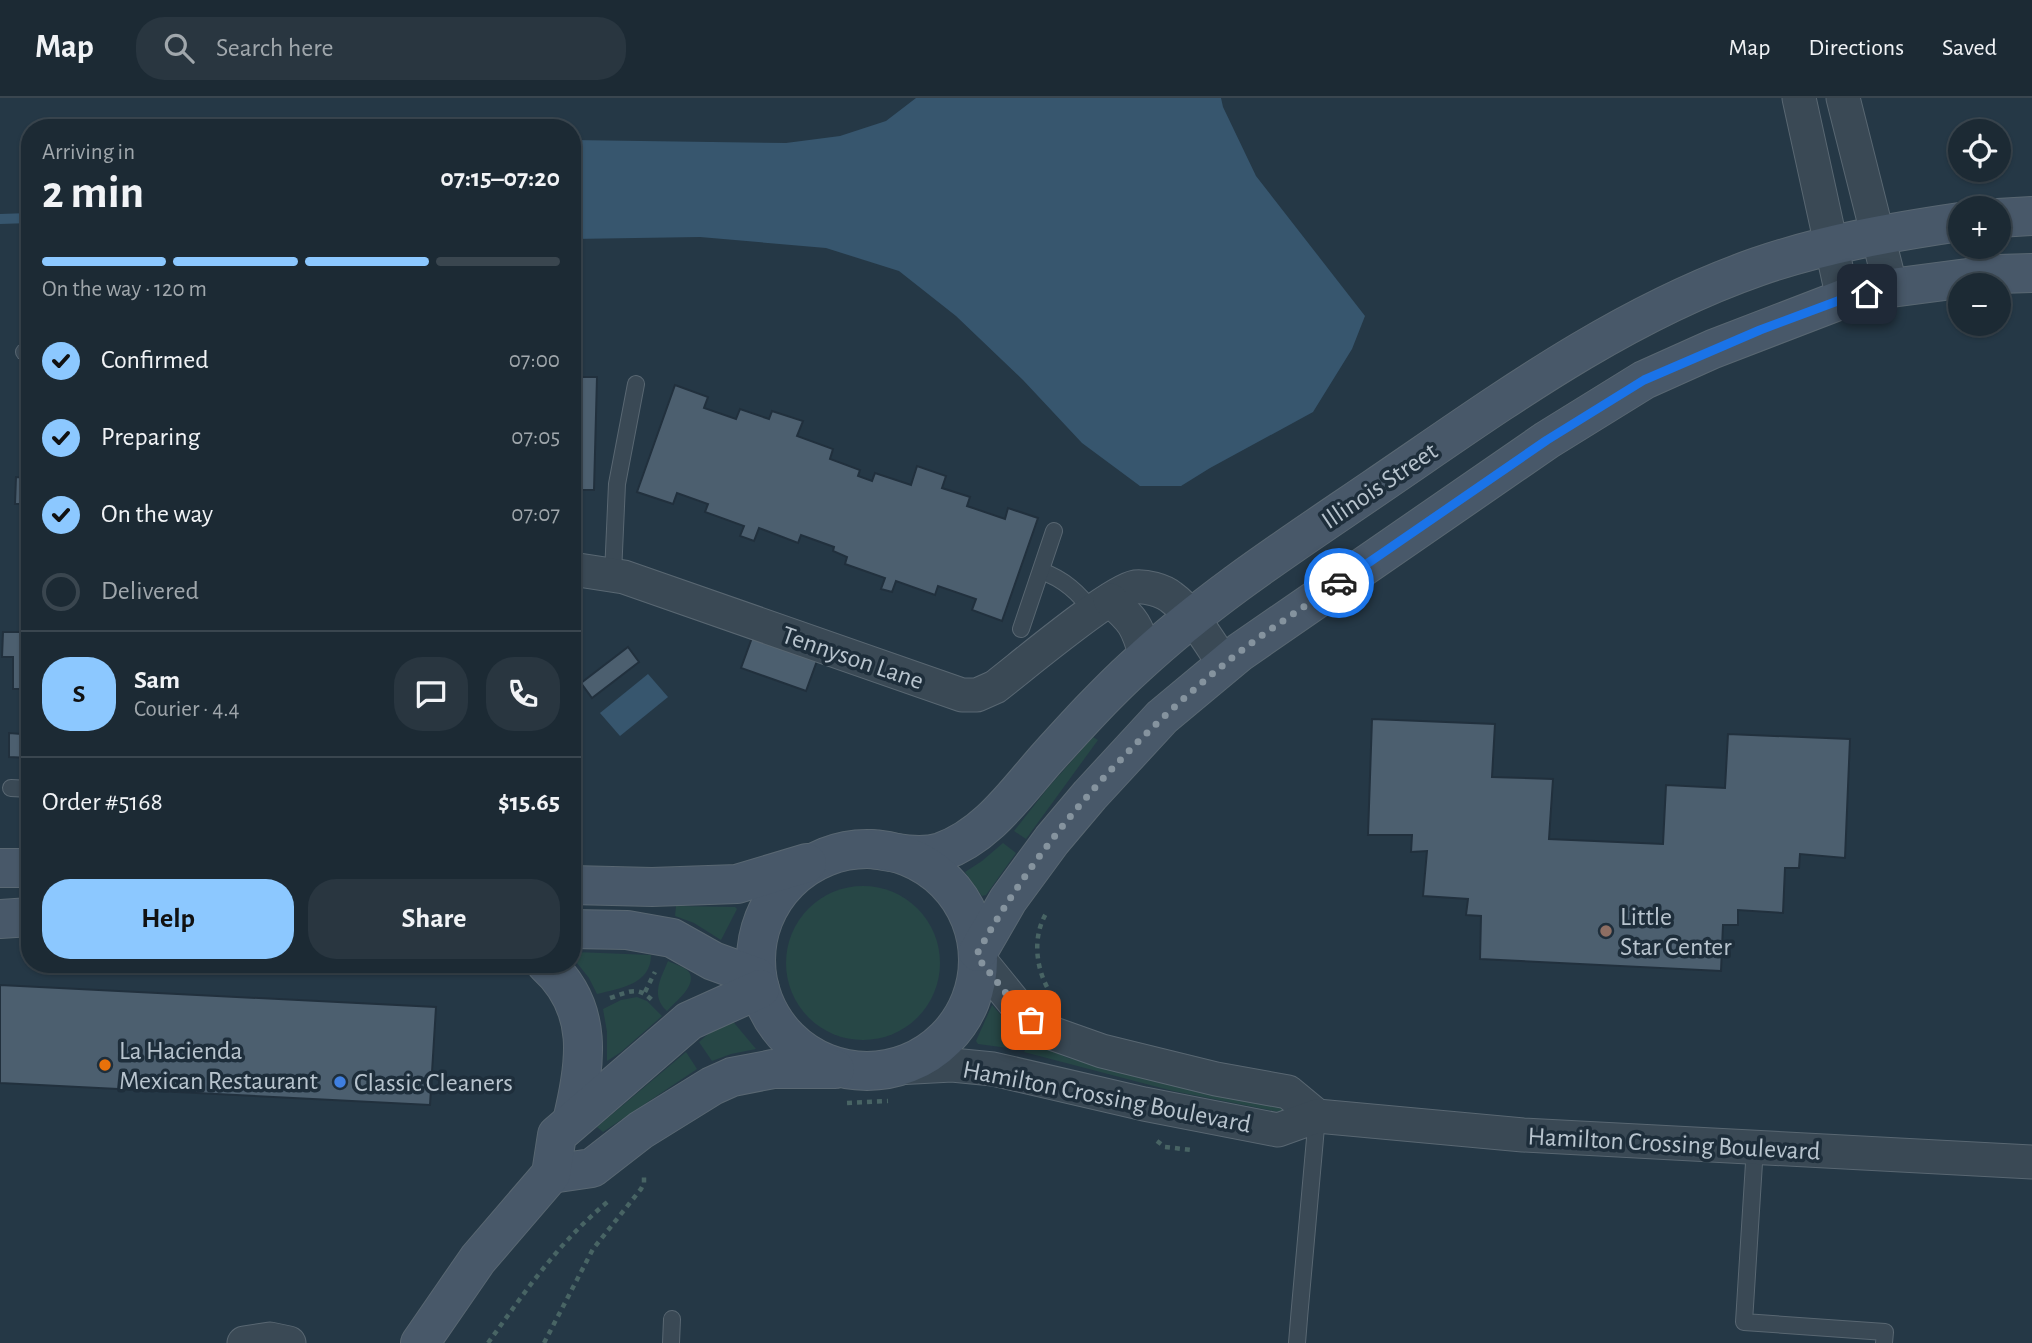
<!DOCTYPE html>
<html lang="en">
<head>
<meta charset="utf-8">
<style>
  body { margin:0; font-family:"Alegreya Sans",sans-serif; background:#293640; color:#f1f3f6; height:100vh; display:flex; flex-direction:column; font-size:26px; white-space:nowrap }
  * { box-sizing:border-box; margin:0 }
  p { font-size:23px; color:#a0a7ac }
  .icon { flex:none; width:38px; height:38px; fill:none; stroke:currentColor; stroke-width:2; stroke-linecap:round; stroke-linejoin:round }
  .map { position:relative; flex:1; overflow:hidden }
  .details { position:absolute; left:21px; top:21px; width:560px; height:854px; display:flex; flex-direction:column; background:#1c2a34; border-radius:28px; box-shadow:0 2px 5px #0004,0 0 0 2px #3a464f }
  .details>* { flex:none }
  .tools { position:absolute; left:1948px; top:21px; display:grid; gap:14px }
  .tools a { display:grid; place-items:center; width:63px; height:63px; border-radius:50%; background:#1c2a34; box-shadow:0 2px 5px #0004,0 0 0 2px #3a464f; font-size:35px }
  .pin { position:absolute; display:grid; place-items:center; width:60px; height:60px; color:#fff; margin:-30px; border-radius:14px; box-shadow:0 4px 10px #0006 }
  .courier { position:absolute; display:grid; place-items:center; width:70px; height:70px; margin:-35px; border:5px solid #1a73e8; border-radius:50%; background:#fff; color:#222; box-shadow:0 2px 9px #0007 }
  .head em { font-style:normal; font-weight:700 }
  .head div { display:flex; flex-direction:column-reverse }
  .head { display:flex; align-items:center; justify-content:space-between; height:119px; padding:0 21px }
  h1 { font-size:46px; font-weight:700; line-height:52px }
  .bar { display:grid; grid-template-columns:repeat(4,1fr); gap:10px 7px; align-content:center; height:84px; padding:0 21px }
  .bar i { height:9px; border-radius:5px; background:#3a464f }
  .bar .selected { background:#8cc8ff }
  .bar p { grid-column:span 4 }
  .line { display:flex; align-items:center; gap:18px; padding:0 21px; border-top:2px solid #3a464f }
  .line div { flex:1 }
  .round { display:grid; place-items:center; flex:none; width:74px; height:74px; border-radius:28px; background:#293640 }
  ol { padding:0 21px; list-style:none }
  li { display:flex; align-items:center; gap:21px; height:77px }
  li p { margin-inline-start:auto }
  li .icon { padding:7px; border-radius:50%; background:#8cc8ff; color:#111; stroke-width:4 }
  li:last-child { color:#a0a7ac }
  li i { width:38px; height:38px; border:4px solid #3a464f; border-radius:50% }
  .primary-button { display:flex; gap:14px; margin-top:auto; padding:14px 21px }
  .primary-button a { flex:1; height:80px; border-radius:28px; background:#8cc8ff; color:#111; font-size:28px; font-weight:700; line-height:80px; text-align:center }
  .primary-button a+a { background:#293640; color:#f1f3f6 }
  header { display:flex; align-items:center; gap:42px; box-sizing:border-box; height:98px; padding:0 35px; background:#1c2a34; border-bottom:2px solid #3a464f }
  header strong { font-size:33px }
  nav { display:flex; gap:38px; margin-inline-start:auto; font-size:24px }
  .search { width:490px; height:63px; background:#293640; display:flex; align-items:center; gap:18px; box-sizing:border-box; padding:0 24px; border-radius:28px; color:#a0a7ac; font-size:26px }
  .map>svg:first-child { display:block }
</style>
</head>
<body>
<header>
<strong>Map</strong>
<div class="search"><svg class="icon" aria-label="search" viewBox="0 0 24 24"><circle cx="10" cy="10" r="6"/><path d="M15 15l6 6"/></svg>Search here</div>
<nav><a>Map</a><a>Directions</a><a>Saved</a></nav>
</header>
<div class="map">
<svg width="2032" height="1245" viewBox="0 0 2032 1245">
  <rect width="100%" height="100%" fill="#253846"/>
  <g fill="#274746">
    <polygon points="1093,639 1098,642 1026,741 1014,733 1047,691"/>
    <polygon points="1003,745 1016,755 986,797 982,798 965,774 982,763"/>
    <circle cx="863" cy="865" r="77"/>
    <polygon points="676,808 735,809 737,811 721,842 694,825 675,818"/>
    <path d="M576,854l75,3c0,29 -30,33 -54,39l-8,-16 -16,-20z"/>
    <path d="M668,863c6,3 17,6 21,11 9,13 -15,31 -22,39 -17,-15 -6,-33 1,-50z"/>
    <polygon points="637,899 647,903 662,918 621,954 607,963 607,934 603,911 621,902"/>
    <polygon points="992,907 1016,934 1008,950 978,946 976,943"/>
    <polygon points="730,920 756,951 731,956 712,963 699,944 715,930"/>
    <polygon points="1030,943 1068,960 1164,985 1285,1009 1288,1014 1279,1014 1173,993 1024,954"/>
    <polygon points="686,954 697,971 603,1034 597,1029"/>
  </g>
  <g fill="#37566e">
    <polygon points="916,0 1221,0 1223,9 1256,78 1365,218 1352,251 1313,314 1210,370 1181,388 1140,388 1082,345 1023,282 956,218 899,173 826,150 700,139 572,141 572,42 786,45 840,38 886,23"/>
    <polygon points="648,576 668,599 620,638 600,615"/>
  </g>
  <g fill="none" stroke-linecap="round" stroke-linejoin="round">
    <polyline stroke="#37566e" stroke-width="10" points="0,121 30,120"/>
  </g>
  <g fill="#4c5f6f" stroke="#21303d" stroke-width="2">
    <polygon points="572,279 597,279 594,392 572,392"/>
    <polygon points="25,281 30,281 30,306 24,306"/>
    <polygon points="675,287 708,299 704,310 736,321 740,311 769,321 772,313 803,323 797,338 833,351 830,361 860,372 858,378 872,383 875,375 911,387 917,368 946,378 942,390 970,399 967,408 1005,421 1008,410 1038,420 1002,523 972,512 976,501 938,488 935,497 896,483 892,494 881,491 885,480 845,466 847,459 833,453 834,449 801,437 798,445 759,430 754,443 740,438 744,428 705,414 708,406 677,395 673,406 637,394"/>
    <polygon points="27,348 30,348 30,446 28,446 29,406 15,406 16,379 26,380"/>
    <polygon points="23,493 30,493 30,660 9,659 9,635 21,636 22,591 13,591 13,559 2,559 3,534 22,534"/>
    <polygon points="753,537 818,560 806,593 741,570"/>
    <polygon points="628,549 639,564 592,600 581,585"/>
    <polygon points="1372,621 1495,626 1492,679 1553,681 1549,741 1663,746 1666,687 1725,690 1728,636 1850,641 1845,760 1800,756 1799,770 1785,770 1783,815 1738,812 1738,827 1723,827 1721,873 1480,861 1481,818 1466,817 1468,801 1423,798 1427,753 1411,754 1412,737 1368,737"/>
    <polygon points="0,887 436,909 430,1007 0,985"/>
  </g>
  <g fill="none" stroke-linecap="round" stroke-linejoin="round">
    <g stroke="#596772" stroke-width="18">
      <g id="lane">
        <polyline points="24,254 30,254"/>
        <path d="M1041,473c23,8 38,22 52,41"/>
        <polyline points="613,476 617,386 636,286"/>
        <polyline points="1021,531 1054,433"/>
        <polyline points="11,690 30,691"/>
        <polyline points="1755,1049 1744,1224 1885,1234 1884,1245"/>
        <polyline points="671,1245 672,1221"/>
        <path d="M1297,1245c6,-76 14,-152 20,-227"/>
      </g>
    </g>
    <g stroke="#596772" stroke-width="35">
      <g id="street">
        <polyline points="1799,0 1843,201"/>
        <polyline points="1843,0 1891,190"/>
        <path d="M572,471l52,8 338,118h15l18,-8c25,-19 116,-96 140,-100 11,-1 27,3 36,10 22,16 38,45 53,67"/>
        <path d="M1110,502c24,20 27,26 36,56"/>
        <polyline points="978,860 1021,913 1054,936 1102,953 1216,981 1288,994 1317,1018"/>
        <polyline points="895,970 952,967 993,971 1144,1006 1278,1032 1317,1018 1523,1037 2032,1064"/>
        <polyline points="244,1245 270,1241 289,1245"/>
      </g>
    </g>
    <g stroke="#596772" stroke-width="40">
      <g id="secondary">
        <polyline points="1998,120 2032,118"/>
        <path d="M871,751c22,3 48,10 70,3 46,-16 75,-59 106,-94 29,-32 58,-64 90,-93 73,-68 157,-122 239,-178 122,-83 241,-171 381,-220 66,-23 135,-35 203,-45"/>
        <circle cx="867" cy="862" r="111"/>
        <polyline points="0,770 30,770"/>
        <polyline points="572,787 652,789 737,786 807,765"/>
        <polyline points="0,821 30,819"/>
        <polyline points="572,831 627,832 672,840 713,863 757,879"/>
        <polyline points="978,854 1008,802 1052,742 1090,697 1162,619 1240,554 1547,342 1644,282 1713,251 1843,201 1891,190 1998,176 2032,175"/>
        <path d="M546,866c49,44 40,100 26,157"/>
        <polyline points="551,1076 592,1070 641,1032 712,988 732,979 773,971 835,971"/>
        <polyline points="420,1245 478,1161 551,1076 557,1037 689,923 760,891"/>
      </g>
    </g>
    <g stroke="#486464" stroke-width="4.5" stroke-dasharray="5 5" stroke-linecap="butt">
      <polyline points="499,866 511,872"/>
      <path d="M1047,889c-12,-23 -14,-53 0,-75"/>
      <polyline points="645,894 655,874"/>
      <path d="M610,900c21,-7 28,-13 45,5"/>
      <polyline points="847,1005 888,1003"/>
      <polyline points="1157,1043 1165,1049 1192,1052"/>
      <path d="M488,1245c37,-51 72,-103 122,-143"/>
      <polyline points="544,1245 593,1151 641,1091 644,1085 644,1076"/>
    </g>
    <use href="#lane" stroke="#3a4955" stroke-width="16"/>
    <use href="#street" stroke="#3a4955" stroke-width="33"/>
    <use href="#secondary" stroke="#485869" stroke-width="38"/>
  </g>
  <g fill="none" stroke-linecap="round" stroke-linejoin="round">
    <path stroke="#85939e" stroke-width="7" stroke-dasharray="0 12.6" d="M1031,922l-10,-8 -43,-54v-6c60,-109 147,-207 244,-286 36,-30 78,-56 117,-83"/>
    <polyline stroke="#1a73e8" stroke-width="9" points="1339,485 1547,342 1644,282 1760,232 1843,201 1867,196"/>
  </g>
  <circle fill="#8d6e63" stroke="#1e2e3b" stroke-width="2.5" cx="1606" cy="833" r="7"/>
  <circle fill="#e8710a" stroke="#1e2e3b" stroke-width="2.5" cx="105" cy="967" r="7"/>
  <circle fill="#3f7fe0" stroke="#1e2e3b" stroke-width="2.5" cx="340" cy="984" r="7"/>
  <g text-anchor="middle" stroke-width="7" stroke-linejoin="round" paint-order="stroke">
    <g font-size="26" fill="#b8c4ce" stroke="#1e2e3b">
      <text transform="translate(1379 387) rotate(-34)" y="9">Illinois Street</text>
      <text transform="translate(853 559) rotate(19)" y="9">Tennyson Lane</text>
      <text transform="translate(1107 998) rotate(11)" y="9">Hamilton Crossing Boulevard</text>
      <text transform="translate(1674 1045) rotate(3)" y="9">Hamilton Crossing Boulevard</text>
    </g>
    <g font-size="26" fill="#b8c4ce" stroke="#1e2e3b" text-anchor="start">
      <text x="1620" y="827">Little<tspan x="1620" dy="30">Star Center</tspan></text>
      <text x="119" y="961">La Hacienda<tspan x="119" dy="30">Mexican Restaurant</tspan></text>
      <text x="354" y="993">Classic Cleaners</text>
    </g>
  </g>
</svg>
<div class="tools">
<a><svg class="icon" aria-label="locate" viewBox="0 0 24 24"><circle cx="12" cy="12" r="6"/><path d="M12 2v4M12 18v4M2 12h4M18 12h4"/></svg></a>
<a>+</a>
<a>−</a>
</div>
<div class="pin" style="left:1031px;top:922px;background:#ea580c"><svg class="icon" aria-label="bag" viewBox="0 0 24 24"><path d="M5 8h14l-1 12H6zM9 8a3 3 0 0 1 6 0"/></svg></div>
<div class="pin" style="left:1867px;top:196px;background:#1f2937"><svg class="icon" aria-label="home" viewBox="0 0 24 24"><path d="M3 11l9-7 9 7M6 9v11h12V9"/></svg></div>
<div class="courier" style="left:1339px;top:485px"><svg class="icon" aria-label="car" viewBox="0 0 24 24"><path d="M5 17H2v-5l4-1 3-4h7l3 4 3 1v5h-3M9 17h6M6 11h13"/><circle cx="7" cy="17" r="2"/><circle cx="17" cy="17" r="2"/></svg></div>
<section class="details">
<div class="head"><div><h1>2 min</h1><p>Arriving in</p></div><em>07:15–07:20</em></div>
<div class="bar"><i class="selected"></i><i class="selected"></i><i class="selected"></i><i></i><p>On the way · 120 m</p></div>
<ol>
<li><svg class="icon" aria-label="check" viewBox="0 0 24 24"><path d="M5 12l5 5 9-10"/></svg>Confirmed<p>07:00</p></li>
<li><svg class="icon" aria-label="check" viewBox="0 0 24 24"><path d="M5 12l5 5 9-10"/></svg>Preparing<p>07:05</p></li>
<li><svg class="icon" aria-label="check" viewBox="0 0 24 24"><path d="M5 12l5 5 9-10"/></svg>On the way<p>07:07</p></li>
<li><i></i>Delivered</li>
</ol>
<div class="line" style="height:126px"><b class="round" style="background:#8cc8ff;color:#111">S</b><div><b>Sam</b><p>Courier · 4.4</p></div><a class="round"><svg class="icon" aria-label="chat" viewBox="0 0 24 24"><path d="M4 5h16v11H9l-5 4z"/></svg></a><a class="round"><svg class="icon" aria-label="phone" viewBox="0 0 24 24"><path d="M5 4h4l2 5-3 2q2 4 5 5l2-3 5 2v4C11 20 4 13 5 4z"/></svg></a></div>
<div class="line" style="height:91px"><div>Order #5168</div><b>$15.65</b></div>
<div class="primary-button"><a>Help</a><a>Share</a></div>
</section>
</div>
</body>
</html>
